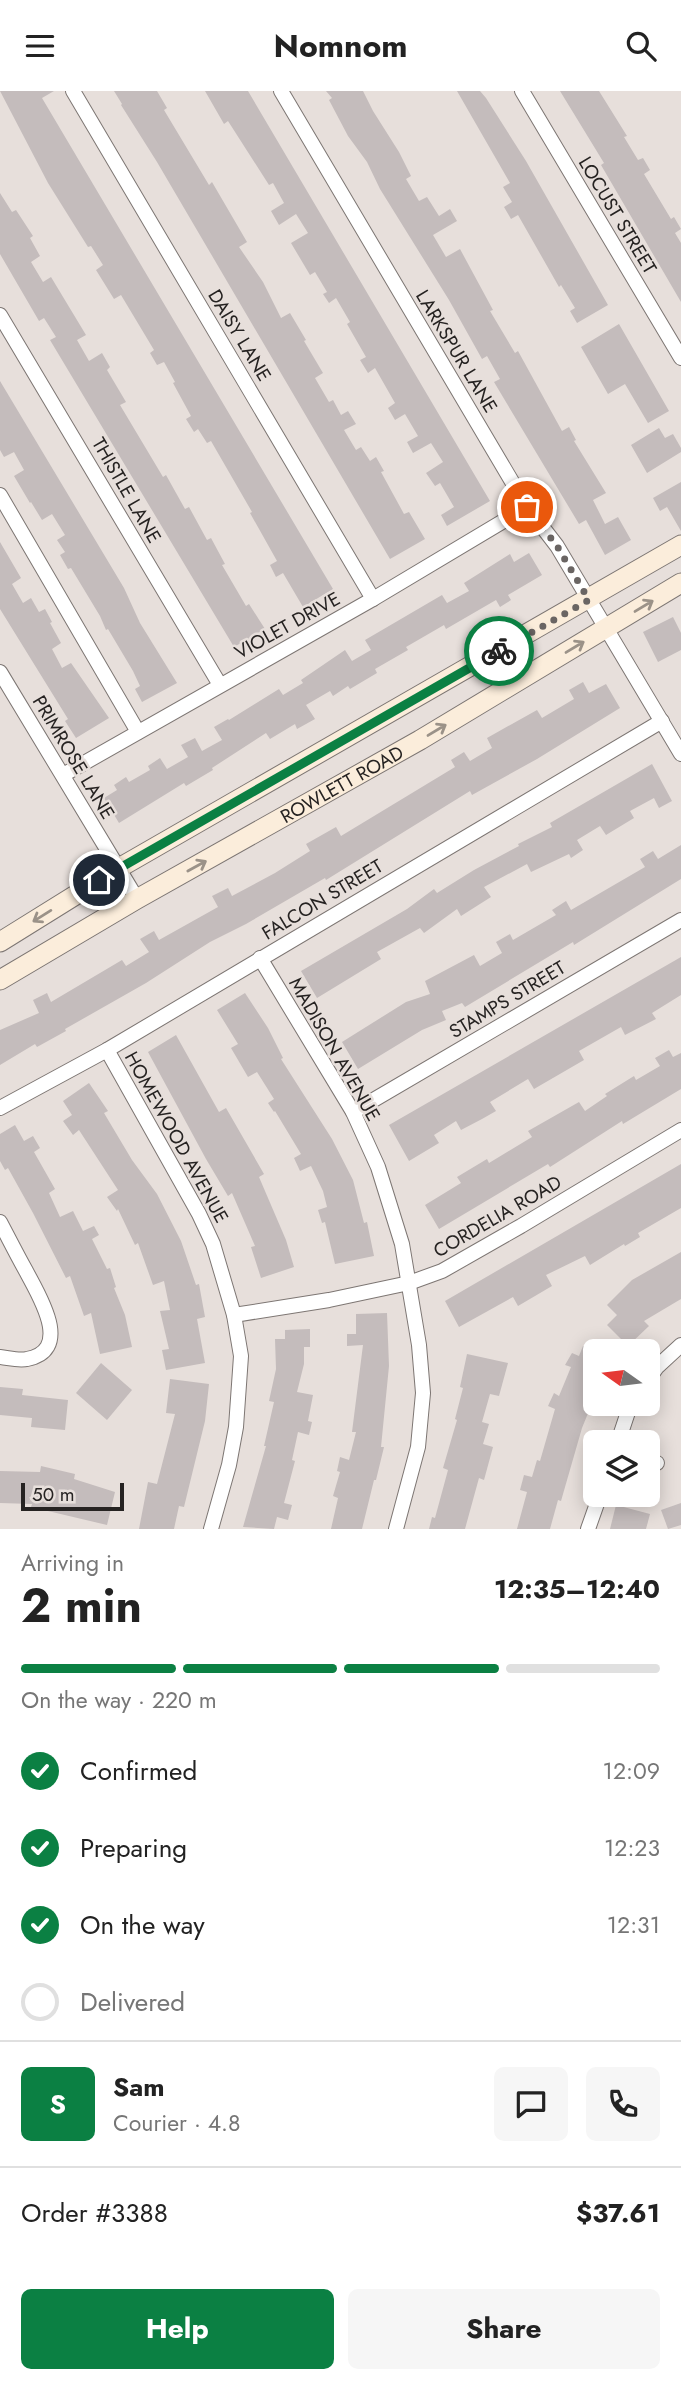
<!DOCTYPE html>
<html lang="en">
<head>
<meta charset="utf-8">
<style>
  body { margin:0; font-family:Jost,sans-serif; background:#f6f6f6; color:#222; height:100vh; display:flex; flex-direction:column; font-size:26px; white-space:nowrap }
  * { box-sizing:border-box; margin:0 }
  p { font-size:23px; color:#767676 }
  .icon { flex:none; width:38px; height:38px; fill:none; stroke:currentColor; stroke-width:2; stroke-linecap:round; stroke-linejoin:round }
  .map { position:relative; height:1438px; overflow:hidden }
  .panel { display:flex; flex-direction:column; background:#fff; flex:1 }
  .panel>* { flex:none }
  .needle { width:46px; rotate:284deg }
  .tools { position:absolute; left:583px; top:1248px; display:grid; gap:14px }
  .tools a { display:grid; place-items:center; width:77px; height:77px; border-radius:10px; background:#fff; box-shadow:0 4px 18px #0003; font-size:35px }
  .scale { position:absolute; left:21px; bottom:18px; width:103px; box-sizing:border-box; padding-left:7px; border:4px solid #262322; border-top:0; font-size:19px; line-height:24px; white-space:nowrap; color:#262322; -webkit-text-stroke:5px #e7dfdb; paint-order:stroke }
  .pin { position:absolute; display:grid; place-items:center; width:60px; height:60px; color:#fff; margin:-30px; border:4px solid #fff; border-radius:50%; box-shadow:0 2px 7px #0007 }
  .courier { position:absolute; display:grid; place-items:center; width:70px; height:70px; margin:-35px; border:5px solid #0b8043; border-radius:50%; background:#fff; color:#222; box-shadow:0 2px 9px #0007 }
  .head em { font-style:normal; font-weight:700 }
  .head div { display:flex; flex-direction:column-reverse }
  .head { display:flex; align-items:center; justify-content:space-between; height:119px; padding:0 21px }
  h1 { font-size:46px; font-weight:700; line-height:52px }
  .bar { display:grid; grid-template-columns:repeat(4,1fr); gap:10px 7px; align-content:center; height:84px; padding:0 21px }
  .bar i { height:9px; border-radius:5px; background:#e0e0e0 }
  .bar .active { background:#0b8043 }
  .bar p { grid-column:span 4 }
  .line { display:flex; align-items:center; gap:18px; padding:0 21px; border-top:2px solid #e0e0e0 }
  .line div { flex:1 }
  .round { display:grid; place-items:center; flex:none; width:74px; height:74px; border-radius:10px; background:#f6f6f6 }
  ol { padding:0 21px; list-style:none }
  li { display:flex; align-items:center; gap:21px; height:77px }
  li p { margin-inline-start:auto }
  li .icon { padding:7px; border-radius:50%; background:#0b8043; color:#fff; stroke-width:4 }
  li:last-child { color:#767676 }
  li i { width:38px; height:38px; border:4px solid #e0e0e0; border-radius:50% }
  .primary-button { display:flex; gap:14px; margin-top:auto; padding:14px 21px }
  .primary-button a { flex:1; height:80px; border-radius:10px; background:#0b8043; color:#fff; font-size:28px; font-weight:700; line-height:80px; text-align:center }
  .primary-button a+a { background:#f6f6f6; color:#222 }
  header { display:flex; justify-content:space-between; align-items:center; height:91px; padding:0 21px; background:#fff; font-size:32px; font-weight:700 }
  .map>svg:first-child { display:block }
</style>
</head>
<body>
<header><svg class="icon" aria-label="menu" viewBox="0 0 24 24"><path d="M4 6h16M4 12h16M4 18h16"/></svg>Nomnom<svg class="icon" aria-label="search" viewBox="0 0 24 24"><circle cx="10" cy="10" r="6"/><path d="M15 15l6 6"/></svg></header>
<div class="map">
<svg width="681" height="1438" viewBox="0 0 681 1438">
  <rect width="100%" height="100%" fill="#e7dfdb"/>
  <g fill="#c4bcbc">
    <polygon points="0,0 54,0 42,7 333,498 303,516 283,482 276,486 270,474 277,470 250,422 252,421 211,350 207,352 198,338 194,341 186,328 191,325 173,292 175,291 164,271 157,274 150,262 154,259 121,204 114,208 96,179 103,174 91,155 88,156 48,92"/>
    <polygon points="114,0 157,0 167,17 164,19 209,94 212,91 247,151 239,156 263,191 281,227 290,222 306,249 304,250 323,282 315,287 329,311 333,309 341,324 348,320 356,333 344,339 356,359 361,356 370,370 376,366 384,380 381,381 404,423 409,421 425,448 390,468 157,71 121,14 122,13"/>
    <polygon points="205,0 248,0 490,410 447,435 441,424 454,416 440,392 435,395 426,382 443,371 431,352 413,362 407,351 418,345 405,323 395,329 388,317 395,312 375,277 368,282 360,269 366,266 347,233 350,231 336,207 329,212 323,203 327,201 315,181 310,184 291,152 308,142 296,123 279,134 271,120 284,112 273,92 269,94 228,30 224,33"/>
    <polygon points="326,0 363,0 373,20 399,61 411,85 406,88 419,110 427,106 439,125 450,118 457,130 433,144 446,166 460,158 493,219 490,220 515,262 518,260 562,340 569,336 576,349 574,350 606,402 593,409 605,433 618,426 631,449 605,464 586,429 579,433 494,291 500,288 487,265 482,268 449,209 380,98 367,71 348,45 329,9 332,7"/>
    <polygon points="457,0 480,0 486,7 526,70 608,214 577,232 570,220 575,217 561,194 559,196 518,124 511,128 504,116 512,111 503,96 510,92"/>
    <polygon points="560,0 599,0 627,45 624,46 638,69 643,67 650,79 644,83 671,128 674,126 681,138 675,142 681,152 681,211 601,74 604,72"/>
    <polygon points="0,102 12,121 16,119 33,145 30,147 40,165 31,171 43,191 51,186 86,244 77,249 89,270 102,262 110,276 107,279 126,311 120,314 163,386 166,384 185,418 189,416 207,449 211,447 225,473 222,474 246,515 249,513 265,538 234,556 50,249 56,246 44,227 39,230 0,163"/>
    <polygon points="619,233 669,320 648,332 625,293 608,303 581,256"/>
    <polygon points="0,290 124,497 140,532 177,592 142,611 135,598 140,595 133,580 108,538 106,539 100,525 71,477 68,478 60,464 65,461 57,449 65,444 52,423 42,429 31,411 30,412 14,385 24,379 14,361 4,366 0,359"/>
    <polygon points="659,337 665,347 673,343 681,357 681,361 647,382 631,354"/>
    <polygon points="681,391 681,440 667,416 660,420 653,407"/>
    <polygon points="0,451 21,487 12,493 23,512 31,507 39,521 45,518 52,531 50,532 61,552 52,558 62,577 71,572 109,627 76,647 65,630 68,628 0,518"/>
    <polygon points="529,462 542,484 508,504 511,509 500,516 496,509 446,538 444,534 406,556 408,559 375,578 377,582 350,598 348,595 333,605 330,600 306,614 315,628 297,638 295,633 270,648 266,642 212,677 213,679 186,695 184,692 119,732 104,707 117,699 114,694 126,686 129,691 150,679 148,675 160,667 167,678 188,666 181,654 195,647 202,660 222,649 214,636 228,628 229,629 279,598 283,604 303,592 301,589 345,559 352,570 371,559 365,549 442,504 447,512 469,500 464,492 510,463 514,471"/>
    <polygon points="673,526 681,542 681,559 658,571 643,541"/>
    <polygon points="583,591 589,602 606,593 620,617 537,668 472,704 470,700 326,789 325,787 246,833 210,851 146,892 65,938 66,940 37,956 35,953 0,974 0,939 39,922 33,909 47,902 51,911 122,869 126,875 149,861 140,848 154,840 159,849 218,816 212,805 228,797 232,805 275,782 310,760 306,753 336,736 341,745 455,676 451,669 464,661 470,670 492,657 487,647 537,619 542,627 574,608 569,599"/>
    <polygon points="652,673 672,710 659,717 654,707 630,720 634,727 606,744 600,735 577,749 583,759 571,767 569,763 531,781 527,773 484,796 491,806 461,825 457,818 424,842 420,837 377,861 381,868 317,907 301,880 407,818 434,798 437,802 474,779 519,755 518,753 552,736 550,732"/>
    <polygon points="681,754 681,788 574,854 573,851 465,916 462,912 442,920 446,929 422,939 358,978 342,951 406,911 430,903 425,890 474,864 480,875 502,862 496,851 510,843 513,849 556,824 552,819 566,810 571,819 645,776 640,768 653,760 658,768"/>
    <polygon points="681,866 681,904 652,922 656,928 625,944 621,936 579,960 584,969 534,998 528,988 490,1011 496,1020 482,1028 461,1039 456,1030 434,1044 439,1052 409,1070 389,1034"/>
    <polygon points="245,902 268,937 283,967 281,968 332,1048 353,1089 364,1132 367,1131 374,1165 335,1173 325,1131 322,1132 318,1119 327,1116 323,1100 311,1075 300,1080 294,1067 301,1063 275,1020 274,1021 268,1012 274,1008 257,981 248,986 231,957 238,953 217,919"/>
    <polygon points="176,944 219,1021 226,1017 264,1083 259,1086 286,1149 294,1176 261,1187 251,1156 255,1155 232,1102 228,1105 206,1068 148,961"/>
    <polygon points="669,959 673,966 681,962 681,998 623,1033 622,1030 550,1076 548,1073 439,1138 425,1114 461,1092 457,1086 487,1068 489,1072 532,1046 528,1040 579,1011 585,1020 607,1005 605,1003 634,985 636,989 660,975 655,967"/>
    <polygon points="89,992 108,1020 104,1022 132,1069 157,1103 181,1150 196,1194 199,1193 205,1226 197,1228 205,1272 166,1279 162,1259 169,1258 160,1220 170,1219 164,1190 153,1194 138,1152 135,1154 118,1118 117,1120 107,1106 118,1099 79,1039 73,1044 63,1030 72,1024 63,1010"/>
    <polygon points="15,1034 24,1050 33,1045 40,1057 34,1061 55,1098 49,1102 60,1126 73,1120 83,1140 94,1135 99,1144 92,1148 107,1178 110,1177 116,1196 114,1197 125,1224 132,1256 100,1263 91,1222 84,1225 70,1185 66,1187 33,1122 8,1077 5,1079 0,1070 0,1043"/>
    <polygon points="681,1073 681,1117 638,1142 640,1146 625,1155 624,1153 590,1174 585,1165 546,1184 552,1195 518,1215 513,1206 459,1236 445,1210"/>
    <polygon points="681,1161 681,1208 644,1230 649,1235 628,1255 607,1234 617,1224 607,1214 632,1189"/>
    <polygon points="387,1222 389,1275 381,1356 384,1356 376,1389 374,1389 362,1438 331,1438 338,1407 333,1405 340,1381 337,1380 340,1366 349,1369 356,1341 352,1341 363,1254 347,1255 347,1243 356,1243 356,1223"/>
    <polygon points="310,1238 310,1256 304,1256 304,1273 297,1301 313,1304 308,1330 312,1331 309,1344 298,1341 292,1369 295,1370 284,1412 292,1414 288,1429 277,1426 274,1438 243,1436 266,1355 264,1355 274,1311 269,1310 276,1278 275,1248 285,1248 285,1239"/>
    <polygon points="583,1255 595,1261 595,1305 582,1337 561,1410 558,1409 550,1438 517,1438 527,1401 520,1399 524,1384 532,1386 537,1369 540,1370 555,1318 548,1315 554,1302 559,1305 571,1276 565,1274 572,1262 579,1265"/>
    <polygon points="467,1263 508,1272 499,1305 490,1303 482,1331 489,1333 483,1353 493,1356 484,1389 479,1387 465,1438 429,1438 432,1426 435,1427 448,1379 443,1377 457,1329 455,1328 463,1297 460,1296"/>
    <polygon points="101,1272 132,1299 107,1329 76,1302"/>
    <polygon points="170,1288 209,1293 205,1330 184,1416 179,1415 174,1438 139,1438 148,1391 157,1393 175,1323 166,1322"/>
    <polygon points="0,1296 23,1298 22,1304 68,1309 65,1339 31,1336 32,1327 0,1324"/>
    <polygon points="41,1375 75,1383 74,1388 115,1401 107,1434 31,1416 32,1413 0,1412 0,1380 40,1381"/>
    <polygon points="681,1412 681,1434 668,1438 661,1419"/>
    <polygon points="616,1414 650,1423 646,1438 610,1438"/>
  </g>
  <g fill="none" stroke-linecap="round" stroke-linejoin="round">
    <g stroke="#7d7673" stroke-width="16">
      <g id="minor">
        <polyline points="73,0 373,508"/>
        <polyline points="281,0 527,416 557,455 681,663"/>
        <polyline points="522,0 681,267"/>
        <polyline points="0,224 220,594"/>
        <polyline points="0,404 138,641"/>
        <polyline points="0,581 137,808"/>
        <polyline points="63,684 373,508 527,416"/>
        <polyline points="260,867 353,1021 378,1076 402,1153 419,1254 423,1302 418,1356 396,1438"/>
        <polyline points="107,959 199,1123 213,1153 234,1224 241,1265 236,1336 229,1374 211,1438"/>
        <polyline points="0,1017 107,959 662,630"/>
        <polyline points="353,1021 681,829"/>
        <path d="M0,1131c9,17 17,33 26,49 12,23 48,79 1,88 -8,2 -18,-1 -27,-2"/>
        <polyline points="234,1224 329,1209 409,1192 442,1180 521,1135 681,1039"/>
        <polyline points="648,1289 657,1276 681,1254"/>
        <polyline points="618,1351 631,1312"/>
        <polyline points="648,1368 657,1372"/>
        <polyline points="588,1438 600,1404"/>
      </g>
    </g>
    <g stroke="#7d7673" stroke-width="21">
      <g id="secondary">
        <polyline points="0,851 119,777 681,454"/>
        <path id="s1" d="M0,889l137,-81 283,-159 261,-157"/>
      </g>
    </g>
    <use href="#minor" stroke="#fff" stroke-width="14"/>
    <use href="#secondary" stroke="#fbeddb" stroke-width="19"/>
  </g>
  <defs><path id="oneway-shaft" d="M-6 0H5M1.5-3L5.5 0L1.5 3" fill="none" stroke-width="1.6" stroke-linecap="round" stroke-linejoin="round" transform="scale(1.75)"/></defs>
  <g stroke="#9b9288">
    <use href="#oneway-shaft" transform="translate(644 515) rotate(-31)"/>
    <use href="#oneway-shaft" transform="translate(575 556) rotate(-31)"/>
    <use href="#oneway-shaft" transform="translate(437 639) rotate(-31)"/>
    <use href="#oneway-shaft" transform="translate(197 775) rotate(-29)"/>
    <use href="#oneway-shaft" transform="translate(42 825) rotate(148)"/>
  </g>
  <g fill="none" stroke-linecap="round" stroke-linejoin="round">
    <polyline stroke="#6a6563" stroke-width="7" stroke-dasharray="0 12.6" points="499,560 589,509 557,455 527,416"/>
    <polyline stroke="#0b8043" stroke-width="9" points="99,789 499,560"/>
  </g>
  <g text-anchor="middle" stroke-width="5" stroke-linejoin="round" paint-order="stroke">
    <g font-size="19" fill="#262322" stroke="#e7dfdb">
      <text transform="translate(618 124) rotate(59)" y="7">LOCUST STREET</text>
      <text transform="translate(240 244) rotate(59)" y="7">DAISY LANE</text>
      <text transform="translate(457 260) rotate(59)" y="7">LARKSPUR LANE</text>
      <text transform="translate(127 399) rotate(60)" y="7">THISTLE LANE</text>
      <text transform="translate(287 534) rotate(-29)" y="7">VIOLET DRIVE</text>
      <text transform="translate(74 666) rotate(59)" y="7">PRIMROSE LANE</text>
      <text dy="7" stroke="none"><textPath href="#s1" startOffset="394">ROWLETT ROAD</textPath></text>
      <text transform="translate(322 808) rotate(-31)" y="7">FALCON STREET</text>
      <text transform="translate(507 908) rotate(-31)" y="7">STAMPS STREET</text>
      <text transform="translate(335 958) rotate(60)" y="7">MADISON AVENUE</text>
      <text transform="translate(177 1046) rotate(61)" y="7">HOMEWOOD AVENUE</text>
      <text transform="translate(497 1125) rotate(-30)" y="7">CORDELIA ROAD</text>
    </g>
  </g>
</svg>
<div class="tools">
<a><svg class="needle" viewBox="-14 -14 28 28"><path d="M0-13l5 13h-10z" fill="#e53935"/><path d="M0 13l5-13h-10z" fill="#767676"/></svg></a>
<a><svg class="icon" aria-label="layers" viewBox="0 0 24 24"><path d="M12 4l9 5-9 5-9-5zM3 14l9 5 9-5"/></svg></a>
</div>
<div class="scale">50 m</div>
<div class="pin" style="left:527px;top:416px;background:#ea580c"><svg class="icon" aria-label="bag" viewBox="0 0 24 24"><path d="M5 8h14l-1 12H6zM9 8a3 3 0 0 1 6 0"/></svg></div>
<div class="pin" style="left:99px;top:789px;background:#1f2937"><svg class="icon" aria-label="home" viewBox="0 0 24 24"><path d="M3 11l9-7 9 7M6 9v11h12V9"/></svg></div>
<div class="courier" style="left:499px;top:560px"><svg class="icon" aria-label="bike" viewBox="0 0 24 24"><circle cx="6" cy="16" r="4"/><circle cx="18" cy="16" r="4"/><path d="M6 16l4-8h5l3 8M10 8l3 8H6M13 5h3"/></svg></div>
</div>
<section class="panel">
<div class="head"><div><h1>2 min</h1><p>Arriving in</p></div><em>12:35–12:40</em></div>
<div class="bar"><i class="active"></i><i class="active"></i><i class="active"></i><i></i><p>On the way · 220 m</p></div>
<ol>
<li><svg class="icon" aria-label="check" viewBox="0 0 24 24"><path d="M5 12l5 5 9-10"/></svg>Confirmed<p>12:09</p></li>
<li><svg class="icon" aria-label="check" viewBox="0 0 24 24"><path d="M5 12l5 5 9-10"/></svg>Preparing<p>12:23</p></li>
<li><svg class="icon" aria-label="check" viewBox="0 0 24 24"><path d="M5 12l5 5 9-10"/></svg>On the way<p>12:31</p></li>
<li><i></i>Delivered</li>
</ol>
<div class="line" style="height:126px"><b class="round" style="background:#0b8043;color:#fff">S</b><div><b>Sam</b><p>Courier · 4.8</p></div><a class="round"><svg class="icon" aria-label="chat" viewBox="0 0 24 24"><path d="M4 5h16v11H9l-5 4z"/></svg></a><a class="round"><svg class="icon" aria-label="phone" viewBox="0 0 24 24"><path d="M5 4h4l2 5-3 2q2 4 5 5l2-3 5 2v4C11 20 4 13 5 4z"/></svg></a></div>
<div class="line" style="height:91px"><div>Order #3388</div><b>$37.61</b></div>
<div class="primary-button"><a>Help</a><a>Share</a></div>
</section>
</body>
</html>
